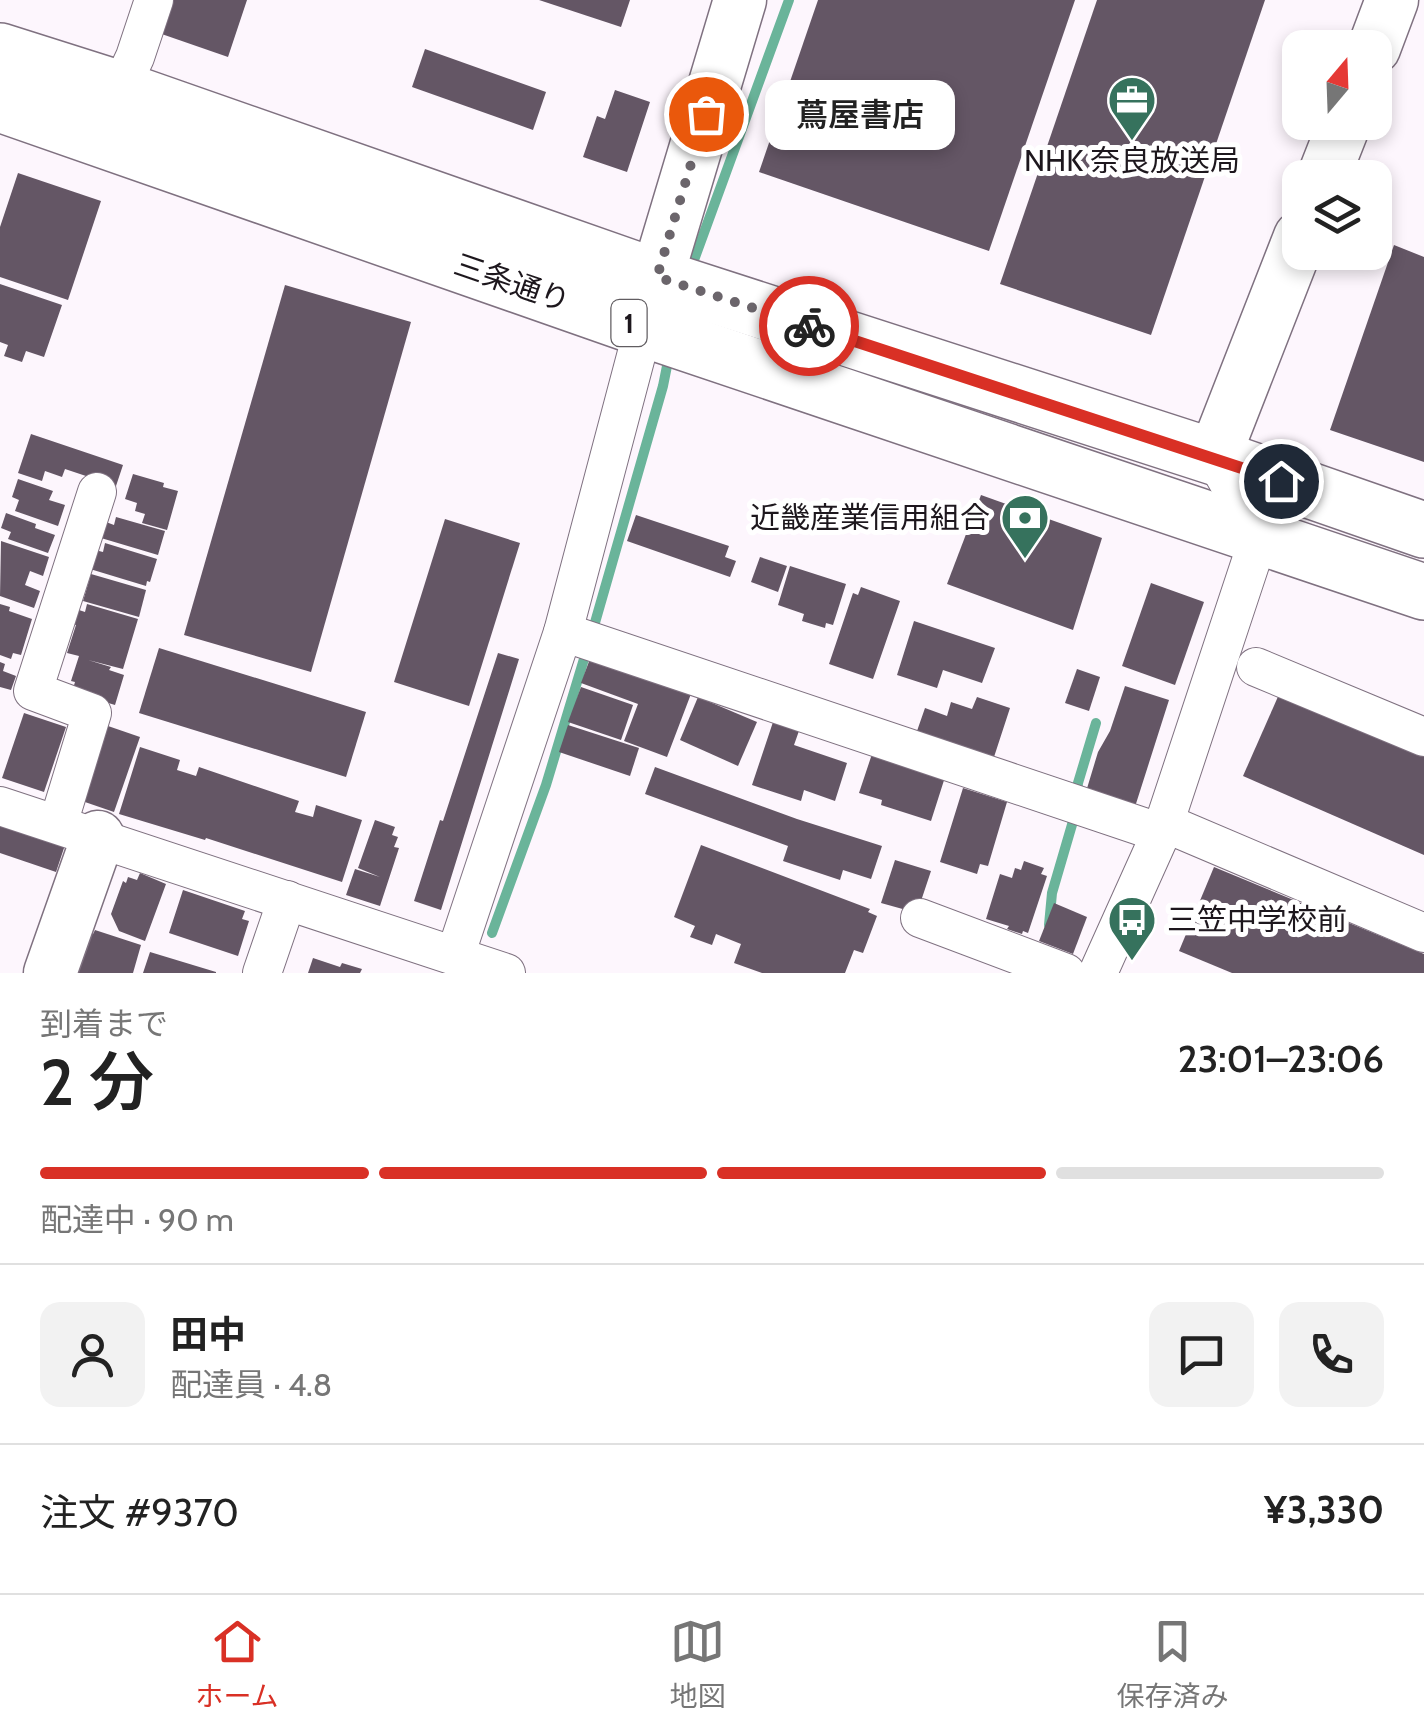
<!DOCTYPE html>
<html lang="ja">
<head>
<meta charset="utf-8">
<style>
  body { margin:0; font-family:Cabin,"Noto Sans JP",sans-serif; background:#f2f2f2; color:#222; height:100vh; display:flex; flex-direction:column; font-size:38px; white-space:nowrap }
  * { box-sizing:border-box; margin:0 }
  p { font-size:32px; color:#767676 }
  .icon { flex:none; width:55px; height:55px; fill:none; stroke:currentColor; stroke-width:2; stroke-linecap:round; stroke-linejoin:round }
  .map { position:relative; height:973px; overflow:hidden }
  .side { display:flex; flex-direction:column; background:#fff; flex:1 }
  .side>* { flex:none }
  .needle { width:65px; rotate:19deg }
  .fabs { position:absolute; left:1282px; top:30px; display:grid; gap:20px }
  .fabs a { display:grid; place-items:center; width:110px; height:110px; border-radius:20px; background:#fff; box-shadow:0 5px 15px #0003; font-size:50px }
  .pin { position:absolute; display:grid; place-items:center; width:85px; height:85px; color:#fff; margin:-42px; border:5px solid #fff; border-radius:50%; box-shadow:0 2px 10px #0007 }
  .courier { position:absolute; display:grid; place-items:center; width:100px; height:100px; margin:-50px; border:8px solid #d93025; border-radius:50%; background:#fff; color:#222; box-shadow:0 2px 12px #0007 }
  .bubble { position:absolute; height:70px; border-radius:20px; background:#fff; box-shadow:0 5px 15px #0003; font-size:32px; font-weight:600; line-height:70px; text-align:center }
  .overview em { font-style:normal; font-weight:600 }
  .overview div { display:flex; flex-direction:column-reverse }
  .overview { display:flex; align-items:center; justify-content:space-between; height:170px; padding:0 40px }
  h1 { font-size:65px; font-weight:600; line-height:75px }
  .bar { display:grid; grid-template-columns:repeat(4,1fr); gap:15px 10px; align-content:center; height:120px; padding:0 40px }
  .bar i { height:12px; border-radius:8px; background:#e0e0e0 }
  .bar .selected { background:#d93025 }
  .bar p { grid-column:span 4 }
  .line { display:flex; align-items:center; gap:25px; padding:0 40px; border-top:2px solid #e0e0e0 }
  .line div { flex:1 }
  .round { display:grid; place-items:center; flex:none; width:105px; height:105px; border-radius:20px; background:#f2f2f2 }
  .tab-bar { display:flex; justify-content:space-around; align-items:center; height:140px; border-top:2px solid #e0e0e0; background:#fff; font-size:28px; color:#767676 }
  .tab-bar a { display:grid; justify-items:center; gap:5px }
  .tab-bar .selected { color:#d93025 }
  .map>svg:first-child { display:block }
</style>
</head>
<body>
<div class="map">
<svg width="1424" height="973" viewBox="0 0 1424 973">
  <rect width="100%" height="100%" fill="#fdf6fd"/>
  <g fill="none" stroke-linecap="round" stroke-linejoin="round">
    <g stroke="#6ab49a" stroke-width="10">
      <polyline points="690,271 789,0"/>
      <polyline points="592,633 663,386 669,356"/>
      <polyline points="1077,794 1078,783 1096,723"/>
      <polyline points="1049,925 1052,893 1076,811"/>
      <polyline points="492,933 546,785 587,649"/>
    </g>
  </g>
  <g fill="#645665">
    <polygon points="164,0 247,0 228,57 153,31"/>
    <polygon points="539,0 630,0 621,27"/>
    <polygon points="818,0 1075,0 989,251 759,172"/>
    <polygon points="1097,0 1265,0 1151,335 1000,284"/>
    <polygon points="425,49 546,92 533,130 412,87"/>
    <polygon points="615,90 650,102 627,172 583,157 597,116 605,119"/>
    <polygon points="18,173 101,201 68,300 0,277 0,227"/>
    <polygon points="1394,245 1424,257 1424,462 1330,430"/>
    <polygon points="0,284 62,305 44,357 26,351 22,362 4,356 8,345 0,342"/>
    <polygon points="285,285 411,322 311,672 184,635"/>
    <polygon points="31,434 123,465 116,486 65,469 62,477 45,471 42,481 18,473"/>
    <polygon points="133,474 164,483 163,487 178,491 167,530 142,523 145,514 135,511 137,503 125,499"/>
    <polygon points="18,479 53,491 49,500 65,505 58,526 15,511 19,500 12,497"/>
    <polygon points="981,495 1102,538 1073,630 947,584"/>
    <polygon points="6,513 36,524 35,528 55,535 48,553 8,539 11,532 1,528"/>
    <polygon points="636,515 729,546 725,557 736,561 730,577 627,541"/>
    <polygon points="116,517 165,531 158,555 101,538 106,522 114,525"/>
    <polygon points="445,519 520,543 469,706 394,682"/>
    <polygon points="1,541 49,557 43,576 30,571 25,585 40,591 34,608 0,596"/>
    <polygon points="105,543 157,559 150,582 147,581 146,586 90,569 95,550 103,552"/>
    <polygon points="760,557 787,566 778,592 751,582"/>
    <polygon points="790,566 846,584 833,625 826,623 825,628 802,621 804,614 778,605"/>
    <polygon points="91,574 146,590 139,617 83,601"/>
    <polygon points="1151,583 1204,602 1175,685 1122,666"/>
    <polygon points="861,587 900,601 873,679 829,664 853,593 858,595"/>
    <polygon points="0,604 10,607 9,611 32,619 21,655 13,653 11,659 0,655"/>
    <polygon points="87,604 138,619 123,669 88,660 111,667 109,670 124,675 115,705 72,692 75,682 71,681 79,656 67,653 76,625 72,624 76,609 85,612"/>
    <polygon points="914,621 995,648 982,683 943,670 937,688 897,675"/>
    <polygon points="159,648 366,712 346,777 139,713"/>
    <polygon points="594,648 694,686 667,757 624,741 638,704 581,683"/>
    <polygon points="498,653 519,659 441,910 414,901 440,820 443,821"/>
    <polygon points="0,662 5,664 3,671 16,676 11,690 0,687"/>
    <polygon points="1077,669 1100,677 1089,711 1065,703"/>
    <polygon points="1284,683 1424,744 1424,855 1243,776"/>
    <polygon points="1125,686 1169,700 1134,810 1085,795 1098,752 1110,731"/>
    <polygon points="581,687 633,705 621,740 568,722"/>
    <polygon points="698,697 757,722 738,766 680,740"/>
    <polygon points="977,697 1010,708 994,757 917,731 925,708 947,716 951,702 972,709"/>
    <polygon points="24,713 66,727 44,792 2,778"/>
    <polygon points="774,719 800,728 794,745 847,763 835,801 804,790 801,801 752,785"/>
    <polygon points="568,725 639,748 630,776 559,752"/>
    <polygon points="108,726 140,737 114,812 82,801"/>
    <polygon points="140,747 180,760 177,770 196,776 199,767 299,801 295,812 313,817 316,805 362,820 342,882 206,838 205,840 119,814"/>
    <polygon points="873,751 946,774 931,821 881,805 882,800 859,793"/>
    <polygon points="655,767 797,819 882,846 871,879 843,870 840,880 783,861 788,846 645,794"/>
    <polygon points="963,788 1007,802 988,866 980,864 977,874 940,862"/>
    <polygon points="0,819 66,842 56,872 0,853"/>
    <polygon points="375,820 395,827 392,835 398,837 394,847 399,848 380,906 346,895 355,869 380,877 358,868"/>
    <polygon points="701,845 870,909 868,912 877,916 863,953 854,950 845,973 762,973 734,963 741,944 716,934 712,945 690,937 695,926 674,917"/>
    <polygon points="895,860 931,871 917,913 881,903"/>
    <polygon points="1024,861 1044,868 1041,874 1047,876 1028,933 1023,931 1022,934 1007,929 1009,926 986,919 1000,874 1012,878 1015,868 1021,870"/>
    <polygon points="1214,867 1424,954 1424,973 1232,973 1179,951"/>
    <polygon points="140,873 166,884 145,941 119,931 111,914 123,881 126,883 128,877 137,880"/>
    <polygon points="183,890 245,911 242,919 249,921 238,956 169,933"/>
    <polygon points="1054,903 1087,917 1073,954 1039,941"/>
    <polygon points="95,930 141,945 133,973 76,973 88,933 93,934"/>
    <polygon points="150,952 216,972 216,973 143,973"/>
    <polygon points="313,958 340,967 342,963 362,969 360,973 308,973"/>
  </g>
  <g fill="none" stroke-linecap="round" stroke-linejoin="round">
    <g stroke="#7f7180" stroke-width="40">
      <g id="street">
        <polyline points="120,89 135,57 154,0"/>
        <polyline points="563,632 1161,833"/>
        <polyline points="1256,667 1424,737"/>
        <polyline points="0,806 506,973"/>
        <polyline points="1165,823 1424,933"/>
        <polyline points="58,824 92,713 33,691 97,492"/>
        <polyline points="920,918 1066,973"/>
        <polyline points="455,956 563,632 649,307"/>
        <polyline points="262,973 287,900"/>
        <polyline points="1098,973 1161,833 1259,537 1214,457"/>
      </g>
    </g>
    <g stroke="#7f7180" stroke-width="55">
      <g id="secondary">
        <polyline points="1374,48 1392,0"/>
        <polyline points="1323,178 1345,122"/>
        <polyline points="657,277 740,0"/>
        <polyline points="1214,457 1300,237"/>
        <polyline points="50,973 98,837"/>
      </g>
    </g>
    <g stroke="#7f7180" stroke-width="58">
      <g id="primary">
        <polyline points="0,51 120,89 657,277 1214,457 1424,530"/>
        <polyline points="0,104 644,329 1424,592"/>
      </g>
    </g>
    <use href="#street" stroke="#fff" stroke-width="38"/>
    <use href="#secondary" stroke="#fff" stroke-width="52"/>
    <use href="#primary" stroke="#fff" stroke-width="55"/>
  </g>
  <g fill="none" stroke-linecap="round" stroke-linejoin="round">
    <polyline stroke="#6b656b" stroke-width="10" stroke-dasharray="0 18" points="706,114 657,277 809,326"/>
    <polyline stroke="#d93025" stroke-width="12" points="809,326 1281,481"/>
  </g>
  <defs>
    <g id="office-pin" transform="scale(2.5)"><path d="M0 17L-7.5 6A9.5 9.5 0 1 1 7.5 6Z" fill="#36725d" stroke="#fff"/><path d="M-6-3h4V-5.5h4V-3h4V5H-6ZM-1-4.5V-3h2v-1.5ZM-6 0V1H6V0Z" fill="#fff"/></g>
    <g id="bank-pin" transform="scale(2.5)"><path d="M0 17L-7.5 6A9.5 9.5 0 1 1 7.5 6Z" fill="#36725d" stroke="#fff"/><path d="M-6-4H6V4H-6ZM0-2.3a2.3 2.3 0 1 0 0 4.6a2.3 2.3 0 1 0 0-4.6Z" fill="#fff"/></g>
    <g id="bus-pin" transform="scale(2.5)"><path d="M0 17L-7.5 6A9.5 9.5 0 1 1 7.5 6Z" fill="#36725d" stroke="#fff"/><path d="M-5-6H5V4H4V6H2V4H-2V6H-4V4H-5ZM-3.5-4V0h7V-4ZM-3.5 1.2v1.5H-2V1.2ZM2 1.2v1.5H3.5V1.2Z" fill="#fff"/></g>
  </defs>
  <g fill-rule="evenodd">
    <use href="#office-pin" x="1132" y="100"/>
    <use href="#bank-pin" x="1025" y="518"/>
    <use href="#bus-pin" x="1132" y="920"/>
  </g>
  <g text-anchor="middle" stroke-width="10" stroke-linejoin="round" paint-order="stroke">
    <rect fill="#fff" stroke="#615d61" stroke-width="2.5" x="611.5" y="300" width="35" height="46" rx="8"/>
    <g font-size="28" font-weight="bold" fill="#1d171d">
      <text x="629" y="333">1</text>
    </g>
    <g font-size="30" fill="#1d171d" stroke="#fff">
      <text x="1132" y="171">NHK 奈良放送局</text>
      <text x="990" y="528" text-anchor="end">近畿産業信用組合</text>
      <text x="1167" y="930" text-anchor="start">三笠中学校前</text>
    </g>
    <g font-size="30" fill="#1d171d" stroke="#fff">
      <text transform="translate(512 283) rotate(19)" y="10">三条通り</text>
    </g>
  </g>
</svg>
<div class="fabs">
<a><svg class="needle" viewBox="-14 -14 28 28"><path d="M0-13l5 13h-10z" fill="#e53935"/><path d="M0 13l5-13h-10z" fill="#767676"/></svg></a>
<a><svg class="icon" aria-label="layers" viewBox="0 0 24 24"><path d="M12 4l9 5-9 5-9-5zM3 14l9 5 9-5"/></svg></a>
</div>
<div class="pin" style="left:706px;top:114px;background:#ea580c"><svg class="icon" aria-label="bag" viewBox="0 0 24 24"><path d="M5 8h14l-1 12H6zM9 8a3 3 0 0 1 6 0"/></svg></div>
<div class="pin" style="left:1281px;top:481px;background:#1f2937"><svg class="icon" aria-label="home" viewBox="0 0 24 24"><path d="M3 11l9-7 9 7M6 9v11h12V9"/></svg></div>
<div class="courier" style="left:809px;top:326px"><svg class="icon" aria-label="bike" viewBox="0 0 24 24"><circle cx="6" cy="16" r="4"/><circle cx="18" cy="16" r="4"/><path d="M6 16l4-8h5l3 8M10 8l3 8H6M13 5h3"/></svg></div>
<div class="bubble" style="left:765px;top:80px;width:190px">蔦屋書店</div>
</div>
<section class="side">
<div class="overview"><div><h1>2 分</h1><p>到着まで</p></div><em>23:01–23:06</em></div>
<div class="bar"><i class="selected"></i><i class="selected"></i><i class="selected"></i><i></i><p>配達中 · 90 m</p></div>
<div class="line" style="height:180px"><a class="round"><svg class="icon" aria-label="person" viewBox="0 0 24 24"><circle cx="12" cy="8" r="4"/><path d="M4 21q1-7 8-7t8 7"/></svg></a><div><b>田中</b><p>配達員 · 4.8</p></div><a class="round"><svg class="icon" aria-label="chat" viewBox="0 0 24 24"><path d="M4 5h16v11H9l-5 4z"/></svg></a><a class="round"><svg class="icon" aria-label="phone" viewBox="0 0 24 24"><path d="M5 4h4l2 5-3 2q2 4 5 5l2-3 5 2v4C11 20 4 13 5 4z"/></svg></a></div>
<div class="line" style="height:130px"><div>注文 #9370</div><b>¥3,330</b></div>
</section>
<nav class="tab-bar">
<a class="selected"><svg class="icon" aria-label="home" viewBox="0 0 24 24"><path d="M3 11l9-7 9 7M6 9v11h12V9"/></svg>ホーム</a>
<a><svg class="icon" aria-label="map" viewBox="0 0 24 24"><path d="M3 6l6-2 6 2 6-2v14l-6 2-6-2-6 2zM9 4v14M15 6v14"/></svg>地図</a>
<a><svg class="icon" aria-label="saved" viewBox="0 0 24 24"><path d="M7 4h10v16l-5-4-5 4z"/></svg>保存済み</a>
</nav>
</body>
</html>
